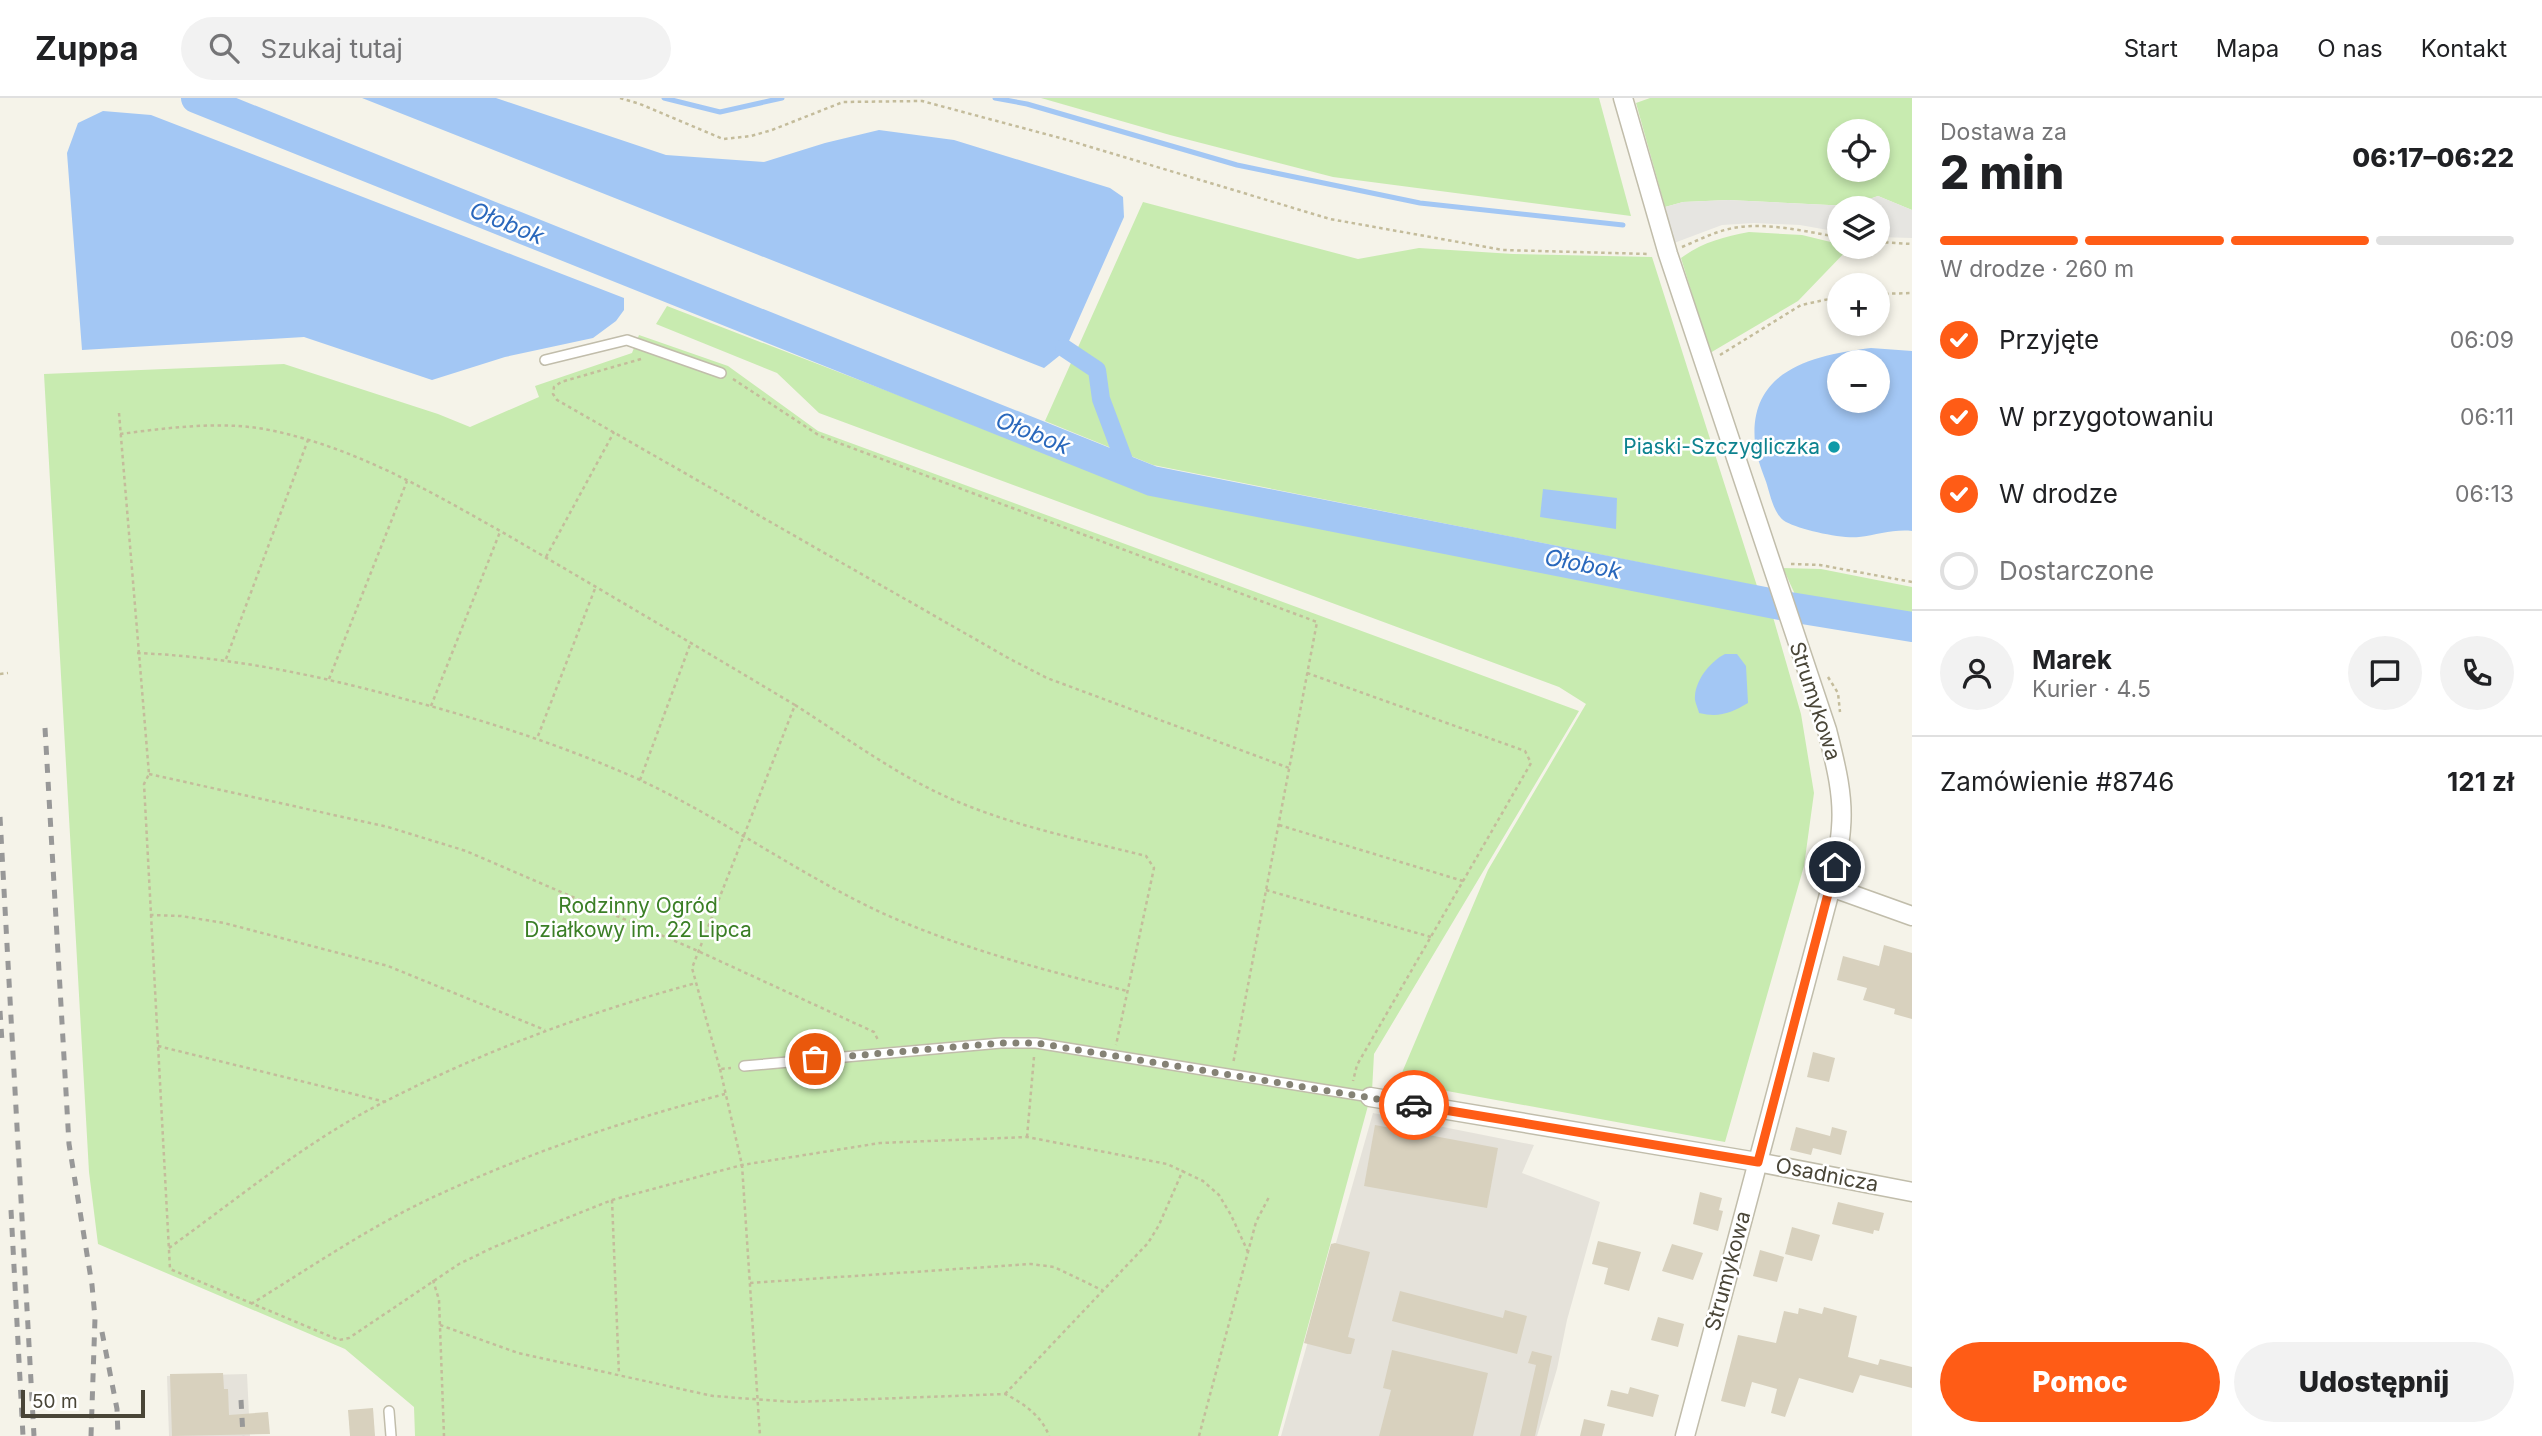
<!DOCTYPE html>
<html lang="pl">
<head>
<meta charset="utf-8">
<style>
  body { margin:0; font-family:Inter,sans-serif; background:#f2f2f2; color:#202124; height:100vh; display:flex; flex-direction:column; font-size:26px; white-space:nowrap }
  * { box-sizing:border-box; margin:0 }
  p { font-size:23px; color:#757577 }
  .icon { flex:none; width:38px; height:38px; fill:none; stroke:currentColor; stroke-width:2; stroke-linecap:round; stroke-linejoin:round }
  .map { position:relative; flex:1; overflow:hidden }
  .drawer { display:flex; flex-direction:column; background:#fff; width:630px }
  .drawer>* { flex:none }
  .tools { position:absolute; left:1827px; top:21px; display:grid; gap:14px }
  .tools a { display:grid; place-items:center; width:63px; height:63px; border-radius:50%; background:#fff; box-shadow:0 4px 10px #0003; font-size:35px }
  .scale { position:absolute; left:21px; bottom:18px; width:124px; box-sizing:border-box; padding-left:7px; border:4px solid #494537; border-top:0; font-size:19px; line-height:24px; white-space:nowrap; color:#494537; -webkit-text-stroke:5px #fff; paint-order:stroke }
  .pin { position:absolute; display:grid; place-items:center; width:60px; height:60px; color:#fff; margin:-30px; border:4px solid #fff; border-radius:50%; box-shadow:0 2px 7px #0007 }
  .courier { position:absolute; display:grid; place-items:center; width:70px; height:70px; margin:-35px; border:5px solid #ff5c16; border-radius:50%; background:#fff; color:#222; box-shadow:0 2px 9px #0007 }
  .headline em { font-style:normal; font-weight:800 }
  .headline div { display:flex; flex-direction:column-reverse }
  .headline { display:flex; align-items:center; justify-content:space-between; height:119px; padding:0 28px }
  h1 { font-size:46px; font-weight:800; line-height:52px }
  .bar { display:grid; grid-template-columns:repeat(4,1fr); gap:10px 7px; align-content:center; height:84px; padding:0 28px }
  .bar i { height:9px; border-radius:5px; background:#e0e0e0 }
  .bar .selected { background:#ff5c16 }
  .bar p { grid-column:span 4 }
  .line { display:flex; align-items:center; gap:18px; padding:0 28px; border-top:2px solid #e0e0e0 }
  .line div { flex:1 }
  .round { display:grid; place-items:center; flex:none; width:74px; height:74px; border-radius:37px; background:#f2f2f2 }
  ol { padding:0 28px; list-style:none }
  li { display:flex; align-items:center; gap:21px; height:77px }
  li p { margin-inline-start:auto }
  li .icon { padding:7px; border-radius:50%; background:#ff5c16; color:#fff; stroke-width:4 }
  li:last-child { color:#757577 }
  li i { width:38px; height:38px; border:4px solid #e0e0e0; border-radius:50% }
  .button { display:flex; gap:14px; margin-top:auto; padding:14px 28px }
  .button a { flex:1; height:80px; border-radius:42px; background:#ff5c16; color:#fff; font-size:28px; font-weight:800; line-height:80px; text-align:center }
  .button a+a { background:#f2f2f2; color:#202124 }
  header { display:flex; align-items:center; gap:42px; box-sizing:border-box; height:98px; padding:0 35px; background:#fff; border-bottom:2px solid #e0e0e0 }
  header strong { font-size:33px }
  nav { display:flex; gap:38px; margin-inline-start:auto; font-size:24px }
  .search { width:490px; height:63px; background:#f2f2f2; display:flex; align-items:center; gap:18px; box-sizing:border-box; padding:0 24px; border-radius:38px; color:#757577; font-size:26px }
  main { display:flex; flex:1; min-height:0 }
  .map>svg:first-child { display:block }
</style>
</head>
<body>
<header>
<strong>Zuppa</strong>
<div class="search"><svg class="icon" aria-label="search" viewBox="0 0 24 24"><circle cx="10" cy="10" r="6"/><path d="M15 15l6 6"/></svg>Szukaj tutaj</div>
<nav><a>Start</a><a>Mapa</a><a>O nas</a><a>Kontakt</a></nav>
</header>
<main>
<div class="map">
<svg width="1912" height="1338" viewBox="0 0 1912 1338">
  <rect width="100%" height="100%" fill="#f5f3e9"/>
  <g fill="#e5e2da">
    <polygon points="1373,1015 1534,1047 1522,1075 1600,1104 1567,1222 1557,1271 1537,1338 1281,1338"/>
    <polygon points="247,1276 250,1338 169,1338 167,1278"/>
  </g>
  <g fill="#c8ebb0" fill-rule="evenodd">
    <polygon points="1041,0 1599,0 1631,118 1333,79 1170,37"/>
    <path d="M1650,0h262v112l-34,-14 -29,10 -121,-6 -45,2 -18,5 -29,-104zM1839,33h39v39h-39z"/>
    <polygon points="1143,104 1358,161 1419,150 1513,156 1652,159 1757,488 1153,367 1045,323"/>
    <path d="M1749,134l53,3 37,9v3h11l-52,54 -88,52 -29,-95c22,-16 42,-21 68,-26z"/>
    <polygon points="667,208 1160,398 1773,519 1801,616 1814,695 1804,768 1725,1044 1398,984 1488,772 1586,606 1559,589 819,315 777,275 656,226"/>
    <polygon points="639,237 728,268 818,333 1579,613 1374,956 1372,993 1278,1338 415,1338 414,1309 345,1251 98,1146 89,1074 44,276 284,266 438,316 470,329 539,299 535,288 632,255"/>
    <polygon points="1783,470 1821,471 1912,489 1912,521 1798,503"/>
  </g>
  <polygon fill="#e6e5e1" points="1878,98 1912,112 1912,140 1878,139 1878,110 1839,110 1839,134 1800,127 1754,125 1722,127 1674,145 1665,109 1683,104 1728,102 1849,108"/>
  <g fill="#a3c7f4" fill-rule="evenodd">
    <polygon points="362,0 496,0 666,57 764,64 825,45 879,32 954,42 1110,90 1123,99 1124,119 1069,243 1059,258 1044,270"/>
    <polygon points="103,13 151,17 624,200 624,212 616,223 593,240 505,259 432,282 304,239 82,252 67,55 78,25"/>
    <path d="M1871,250l41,3v180c-19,-2 -34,4 -53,6 -17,2 -58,-7 -73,-15 -13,-7 -16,-30 -21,-43 -4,-11 -9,-24 -10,-36 -7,-73 58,-88 116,-95zM1839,264h39v39h-39z"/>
    <polygon points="1543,391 1617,400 1616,431 1540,419"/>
    <path d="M1725,556h12l9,12 2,37c-17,10 -29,15 -49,10 -1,-5 -5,-12 -4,-17 1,-17 16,-35 30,-42z"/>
  </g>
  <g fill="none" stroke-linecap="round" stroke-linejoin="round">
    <g stroke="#a3c7f4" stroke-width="5">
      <polyline points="664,0 720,14 782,0"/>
      <polyline points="995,0 1027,6 1237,67 1420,105 1623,127"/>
    </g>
    <polyline stroke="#a3c7f4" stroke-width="18" points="1064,250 1097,272 1101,301 1128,373"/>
    <polyline stroke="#a3c7f4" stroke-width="30" points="196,0 1152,383 1790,509 1912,529"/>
  </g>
  <g fill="#d8d1be">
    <polygon points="1884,847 1912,855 1912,921 1894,916 1895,911 1863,902 1867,890 1837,882 1843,858 1879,868"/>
    <polygon points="1813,954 1835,960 1829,984 1807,979"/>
    <polygon points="1375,1027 1498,1050 1487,1110 1364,1088"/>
    <polygon points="1796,1029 1830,1038 1832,1029 1847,1033 1841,1057 1813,1050 1811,1057 1790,1052"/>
    <polygon points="1700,1094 1722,1100 1719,1112 1723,1113 1718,1133 1693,1126"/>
    <polygon points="1838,1104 1884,1115 1879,1133 1874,1132 1873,1136 1832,1126"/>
    <polygon points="1792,1129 1820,1137 1812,1163 1785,1156"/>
    <polygon points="1598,1143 1641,1154 1629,1193 1604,1186 1608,1170 1592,1166"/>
    <polygon points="1335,1145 1370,1154 1348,1239 1355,1241 1351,1256 1347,1256 1304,1245 1331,1146"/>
    <polygon points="1672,1146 1703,1155 1693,1182 1662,1173"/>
    <polygon points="1760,1152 1784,1159 1777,1184 1753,1178"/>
    <polygon points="1400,1193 1503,1220 1505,1212 1527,1218 1517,1256 1392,1223"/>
    <polygon points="1824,1209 1857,1218 1848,1259 1878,1267 1880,1261 1912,1269 1912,1290 1860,1277 1853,1295 1799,1280 1785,1319 1771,1315 1777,1291 1752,1284 1745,1309 1721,1303 1738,1237 1776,1245 1784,1213 1798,1216 1799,1210 1822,1216"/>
    <polygon points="1658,1219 1684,1226 1678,1249 1651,1242"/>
    <polygon points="1392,1252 1488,1275 1473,1338 1379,1338 1391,1292 1383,1290"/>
    <polygon points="1532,1253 1552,1258 1535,1338 1520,1338 1536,1267 1528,1265"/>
    <polygon points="223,1275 224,1291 228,1291 229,1317 268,1314 270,1336 172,1338 170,1276"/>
    <polygon points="1630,1289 1659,1297 1653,1319 1607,1308 1611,1292 1628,1296"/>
    <polygon points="373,1310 375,1338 350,1338 348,1312"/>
    <polygon points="1584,1321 1605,1326 1602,1338 1580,1338"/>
  </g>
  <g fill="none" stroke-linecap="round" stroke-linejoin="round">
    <g stroke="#c1bdab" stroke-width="12">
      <g id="lane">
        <polyline points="545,262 627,242 721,275"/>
        <polyline points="744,968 1001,945 1036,945 1370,999"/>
        <polyline points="389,1313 391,1338"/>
      </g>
    </g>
    <g stroke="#c1bdab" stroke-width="21">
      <g id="street">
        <path d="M1623,0l45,156 159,476c8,32 17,65 14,98 -1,19 -7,40 -10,59l-146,549"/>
        <polyline points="1831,789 1912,818"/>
        <polyline points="1370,999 1757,1064 1912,1094"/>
      </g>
    </g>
    <g stroke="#c4bc9b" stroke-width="2.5" stroke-dasharray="3.5 3.5" stroke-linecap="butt">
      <polyline points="620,0 640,6 723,41 751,38 772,32 843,4 922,3 1064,41 1330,121 1503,152 1649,156"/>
      <polyline points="1878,144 1912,146"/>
      <path d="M1682,149c19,-8 38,-18 58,-20 32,-4 67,5 99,10"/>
      <polyline points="1878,196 1912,195"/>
      <polyline points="1720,257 1801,207 1839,199"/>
      <polyline points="641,261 561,284 554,289 553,296 557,302 1010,561 1047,580 1289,670"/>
      <polyline points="733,281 820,338 1317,524 1233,966"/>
      <polyline points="119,315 149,676 144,686 170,1171 339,1242 349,1240 459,1166 494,1149 612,1102 742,1067 880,1045 1027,1039 1167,1066 1203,1083 1219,1097 1231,1117 1248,1154"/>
      <path d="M120,336c47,-6 97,-13 144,-5 86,16 162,60 238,103 98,57 196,115 293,173l-103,263 28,101 11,-1"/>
      <polyline points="546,459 614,334"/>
      <polyline points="1791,466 1820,467 1912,484"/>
      <path d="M137,555c95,4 180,22 271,47 79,21 156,46 230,79 84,39 159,94 242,133 79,36 164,58 247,79"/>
      <polyline points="226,561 308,342"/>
      <polyline points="1307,575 1525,653 1531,665 1357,967 1353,983"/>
      <polyline points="0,576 8,575"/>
      <polyline points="1828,579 1838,595 1840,614"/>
      <polyline points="329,581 407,383"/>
      <path d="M795,607c52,33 104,72 161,96 61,26 127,39 190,55l8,12 -38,177"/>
      <polyline points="431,608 500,434"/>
      <polyline points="538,638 596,488"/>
      <polyline points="149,676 388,729 466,753 698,853 874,934 879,944"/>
      <polyline points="640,682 691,544"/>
      <polyline points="1279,727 1463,783"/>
      <polyline points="1266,792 1431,839"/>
      <polyline points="150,817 181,818 224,825 388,868 545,932"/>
      <polyline points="158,948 386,1004"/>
      <polyline points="720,971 742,1067 760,1338"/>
      <polyline points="1027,1039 1034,959"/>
      <polyline points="612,1102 619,1277"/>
      <path d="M169,1150c64,-46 127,-98 196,-136 105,-56 217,-98 331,-129"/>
      <polyline points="433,1182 439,1202 444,1338"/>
      <polyline points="750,1185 1031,1166 1054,1169 1102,1192"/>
      <path d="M251,1206c57,-35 114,-74 174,-103 97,-46 197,-80 300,-107"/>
      <path d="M440,1227l78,28 195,43 80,6 212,-8c18,9 37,22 44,42"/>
      <polyline points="1005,1296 1148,1145 1159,1127 1183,1072"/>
      <polyline points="1199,1338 1256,1124 1269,1099"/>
    </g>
    <use href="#lane" stroke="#fff" stroke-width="9"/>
    <use href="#street" stroke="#fff" stroke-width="18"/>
    <g stroke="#989898" stroke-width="5" stroke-dasharray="9 9" stroke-linecap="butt">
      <polyline points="45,630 69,1046 92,1187 95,1220 91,1338"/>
      <polyline points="0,719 34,1338"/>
      <polyline points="0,913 2,944"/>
      <polyline points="11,1112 23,1338"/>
      <polyline points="102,1234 117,1311 118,1338"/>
      <polyline points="241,1302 243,1338"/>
    </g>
  </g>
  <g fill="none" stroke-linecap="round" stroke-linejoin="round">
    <polyline stroke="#858275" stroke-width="7" stroke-dasharray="0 12.6" points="815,961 1001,945 1036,945 1414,1007"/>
    <polyline stroke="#ff5c16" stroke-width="9" points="1414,1007 1758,1064 1835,769"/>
  </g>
  <circle fill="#0f9aa8" stroke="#fff" stroke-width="2.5" cx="1834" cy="349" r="7"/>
  <g text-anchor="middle" stroke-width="5" stroke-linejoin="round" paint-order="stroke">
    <g font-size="21" fill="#0d838f" stroke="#fff" text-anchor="end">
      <text x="1820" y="356">Piaski-Szczygliczka</text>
    </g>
    <g font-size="21" fill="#494537" stroke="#fff">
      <text transform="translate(1815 603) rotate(72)" y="7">Strumykowa</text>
      <text transform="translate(1827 1077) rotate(11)" y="7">Osadnicza</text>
      <text transform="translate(1728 1173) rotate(-75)" y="7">Strumykowa</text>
    </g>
    <g font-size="21" fill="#3b7f26" stroke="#fff">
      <text x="638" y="815">Rodzinny Ogród<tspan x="638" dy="24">Działkowy im. 22 Lipca</tspan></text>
    </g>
    <g font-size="23" font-style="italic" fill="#2a68bc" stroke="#fff">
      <text transform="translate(507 125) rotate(22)" y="8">Ołobok</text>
      <text transform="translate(1033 335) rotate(22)" y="8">Ołobok</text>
      <text transform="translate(1583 466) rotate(11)" y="8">Ołobok</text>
    </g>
  </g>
</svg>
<div class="tools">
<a><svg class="icon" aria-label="locate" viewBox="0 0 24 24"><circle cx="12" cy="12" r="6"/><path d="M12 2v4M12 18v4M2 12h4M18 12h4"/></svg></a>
<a><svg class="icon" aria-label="layers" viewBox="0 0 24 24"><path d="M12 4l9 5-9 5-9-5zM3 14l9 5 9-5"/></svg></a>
<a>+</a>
<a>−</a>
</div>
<div class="scale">50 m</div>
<div class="pin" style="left:815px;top:961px;background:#ea580c"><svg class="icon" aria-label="bag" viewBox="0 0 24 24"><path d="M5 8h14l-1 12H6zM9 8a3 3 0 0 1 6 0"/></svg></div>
<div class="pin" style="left:1835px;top:769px;background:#1f2937"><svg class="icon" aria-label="home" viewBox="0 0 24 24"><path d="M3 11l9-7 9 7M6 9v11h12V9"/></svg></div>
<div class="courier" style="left:1414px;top:1007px"><svg class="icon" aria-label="car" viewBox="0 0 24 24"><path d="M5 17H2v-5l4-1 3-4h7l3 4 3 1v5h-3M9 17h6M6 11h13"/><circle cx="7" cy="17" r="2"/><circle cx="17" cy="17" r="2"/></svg></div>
</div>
<section class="drawer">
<div class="headline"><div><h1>2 min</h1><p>Dostawa za</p></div><em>06:17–06:22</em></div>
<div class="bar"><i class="selected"></i><i class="selected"></i><i class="selected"></i><i></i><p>W drodze · 260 m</p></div>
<ol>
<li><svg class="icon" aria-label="check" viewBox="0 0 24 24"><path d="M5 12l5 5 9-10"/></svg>Przyjęte<p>06:09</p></li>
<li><svg class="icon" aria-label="check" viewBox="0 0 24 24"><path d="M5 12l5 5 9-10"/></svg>W przygotowaniu<p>06:11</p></li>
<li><svg class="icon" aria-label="check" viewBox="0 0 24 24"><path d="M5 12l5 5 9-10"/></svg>W drodze<p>06:13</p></li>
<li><i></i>Dostarczone</li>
</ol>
<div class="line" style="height:126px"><a class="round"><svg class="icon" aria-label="person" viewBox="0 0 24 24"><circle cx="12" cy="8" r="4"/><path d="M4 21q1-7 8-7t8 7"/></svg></a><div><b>Marek</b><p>Kurier · 4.5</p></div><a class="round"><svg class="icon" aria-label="chat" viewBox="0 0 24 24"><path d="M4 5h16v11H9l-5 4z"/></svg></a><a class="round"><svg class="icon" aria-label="phone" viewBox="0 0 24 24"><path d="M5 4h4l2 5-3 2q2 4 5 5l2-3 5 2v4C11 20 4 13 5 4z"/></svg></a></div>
<div class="line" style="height:91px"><div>Zamówienie #8746</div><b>121 zł</b></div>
<div class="button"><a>Pomoc</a><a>Udostępnij</a></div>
</section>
</main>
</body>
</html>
